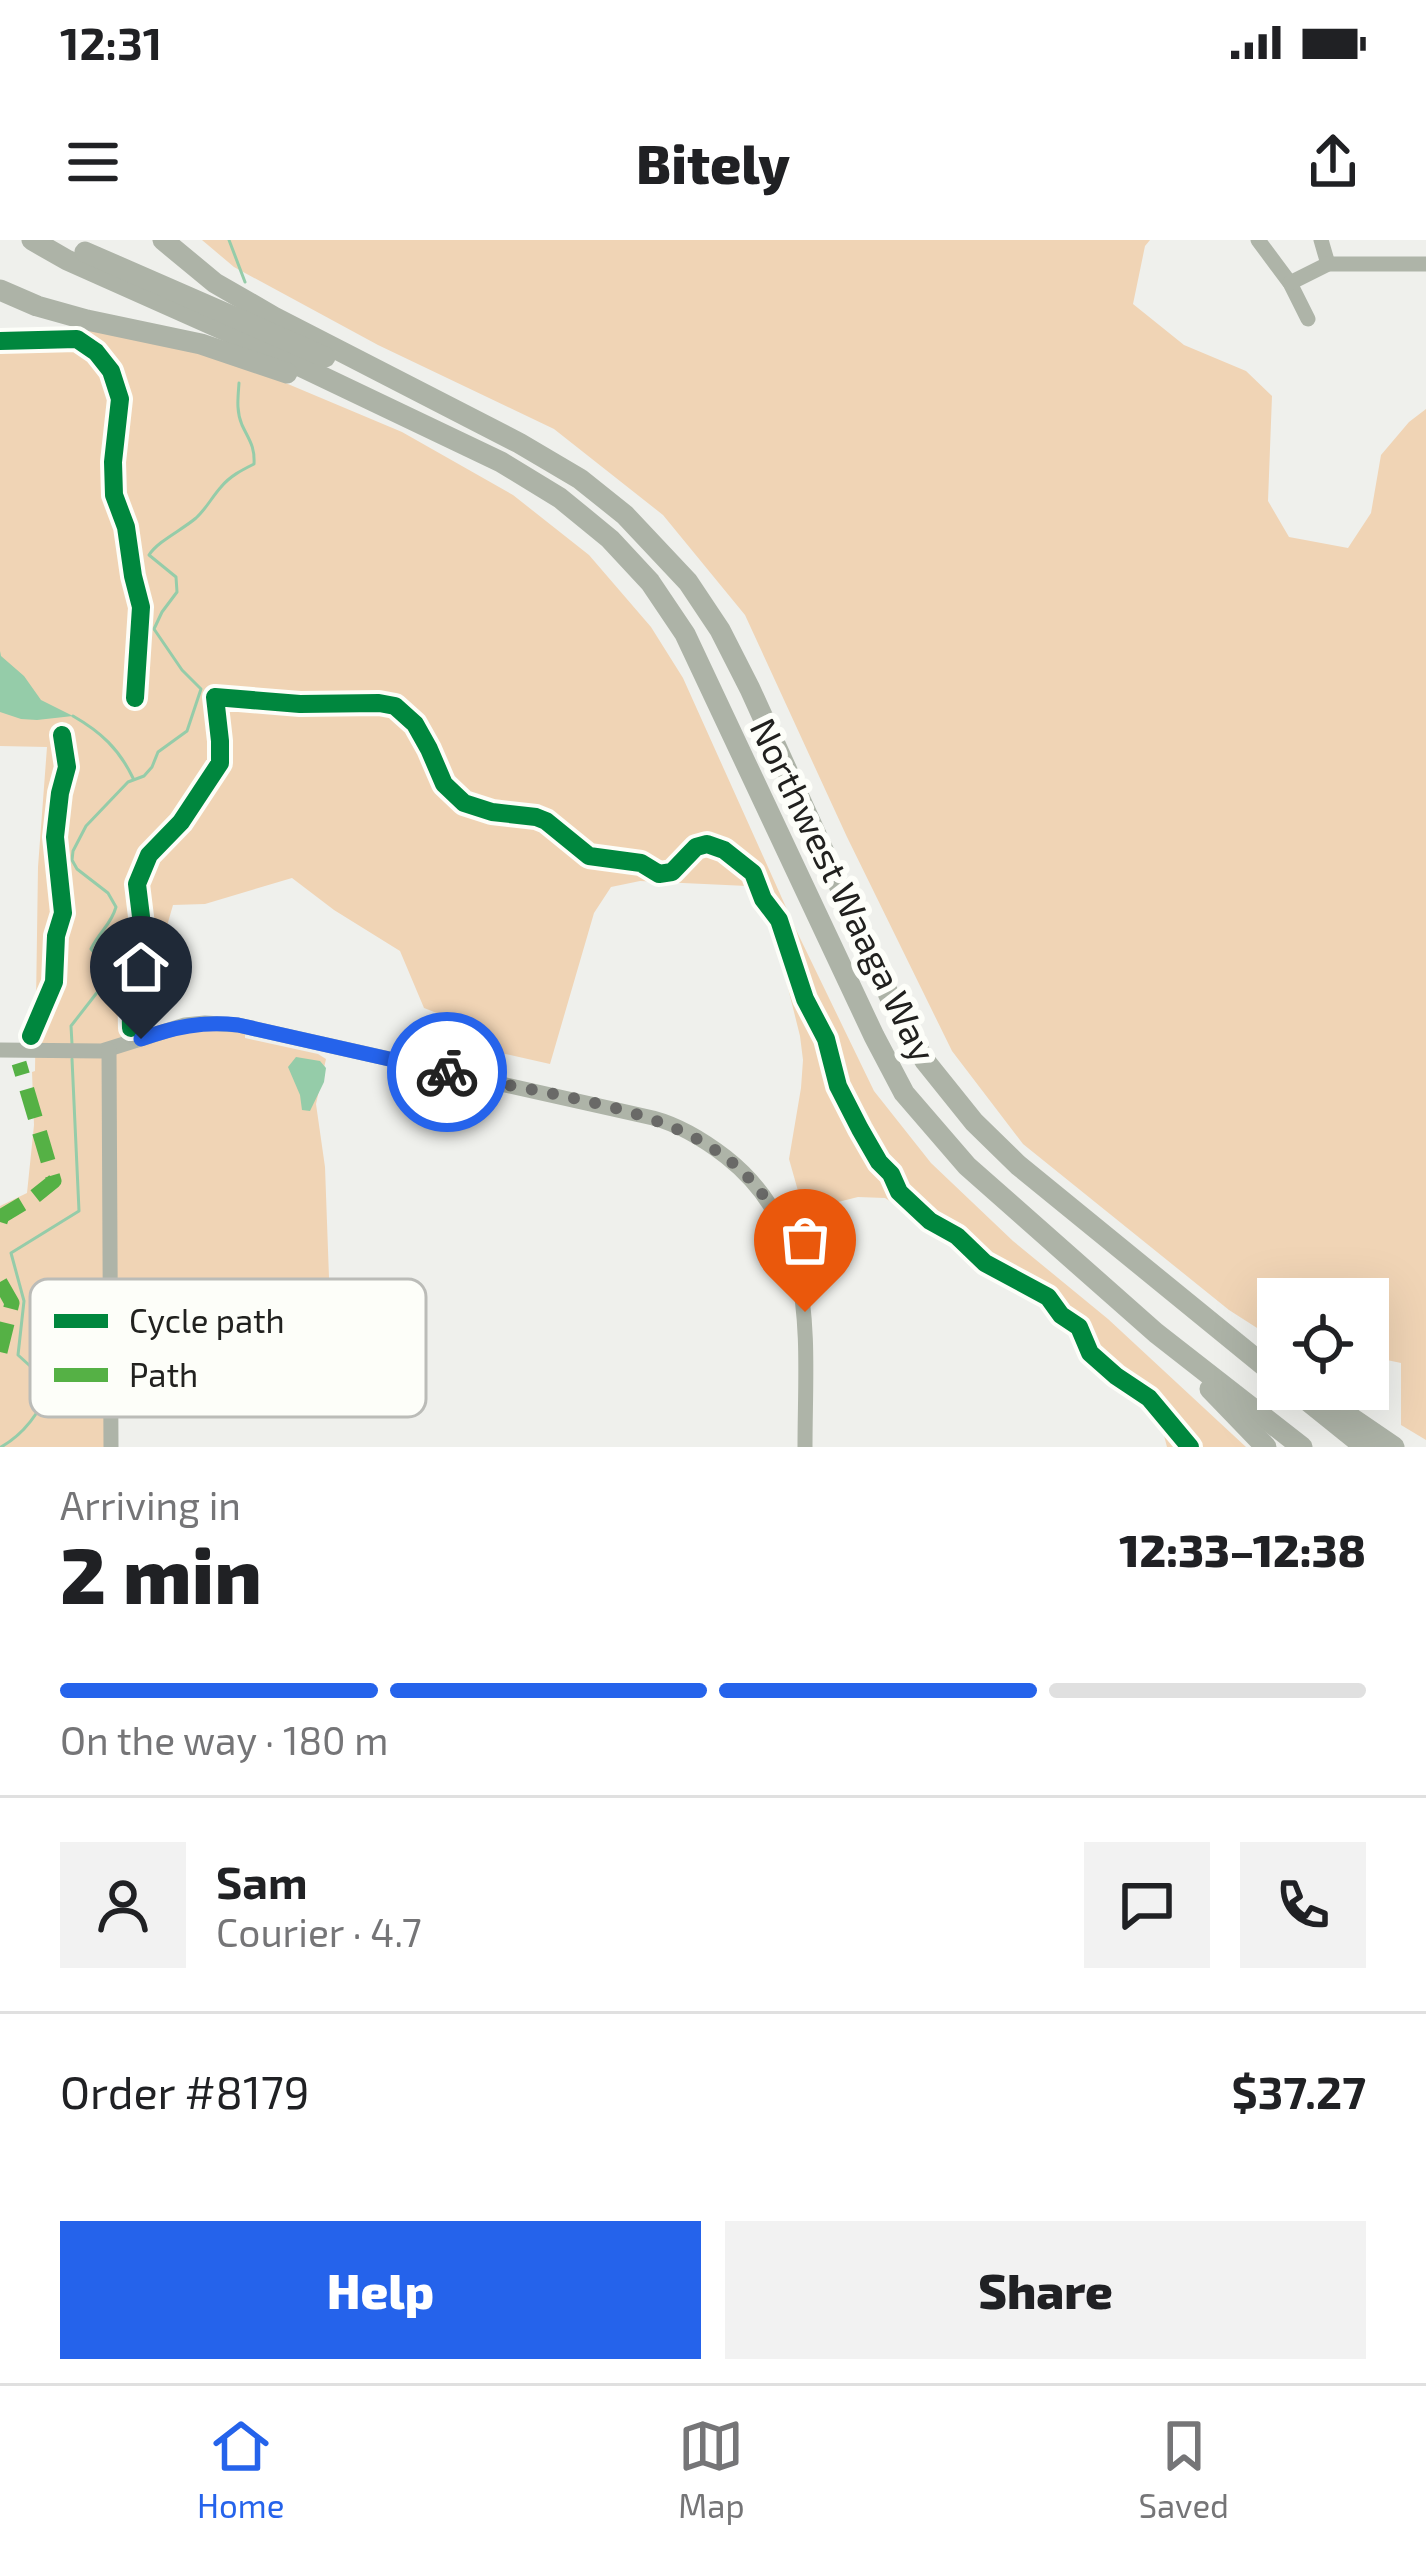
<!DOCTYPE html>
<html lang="en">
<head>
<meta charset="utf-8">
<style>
  body { margin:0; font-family:"Exo 2",sans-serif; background:#f2f2f2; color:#202124; height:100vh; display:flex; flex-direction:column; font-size:45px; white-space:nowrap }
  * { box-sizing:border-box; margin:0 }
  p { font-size:39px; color:#757577 }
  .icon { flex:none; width:66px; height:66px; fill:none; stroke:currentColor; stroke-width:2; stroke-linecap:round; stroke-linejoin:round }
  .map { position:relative; height:1207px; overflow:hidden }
  .side { display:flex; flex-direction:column; background:#fff; flex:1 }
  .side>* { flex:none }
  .tools { position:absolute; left:1257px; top:1038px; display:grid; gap:24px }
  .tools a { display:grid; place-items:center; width:132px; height:132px; border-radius:0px; background:#fff; box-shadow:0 12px 48px #0002; font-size:60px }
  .pin { position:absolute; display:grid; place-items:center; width:102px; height:102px; color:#fff; margin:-123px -51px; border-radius:50% 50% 50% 0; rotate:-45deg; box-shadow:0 0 12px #0007 }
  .pin .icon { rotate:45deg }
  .courier { position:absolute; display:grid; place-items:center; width:120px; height:120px; margin:-60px; border:9px solid #2563eb; border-radius:50%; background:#fff; color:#222; box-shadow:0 3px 15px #0007 }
  .headline em { font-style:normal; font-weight:800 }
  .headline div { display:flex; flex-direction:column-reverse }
  .headline { display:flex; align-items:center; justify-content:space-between; height:204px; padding:0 60px }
  h1 { font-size:78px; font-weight:800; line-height:90px }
  .bar { display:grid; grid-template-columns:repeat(4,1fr); gap:18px 12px; align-content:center; height:144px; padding:0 60px }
  .bar i { height:15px; border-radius:9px; background:#e0e0e0 }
  .bar .current { background:#2563eb }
  .bar p { grid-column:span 4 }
  .line { display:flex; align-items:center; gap:30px; padding:0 60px; border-top:3px solid #e0e0e0 }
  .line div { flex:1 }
  .round { display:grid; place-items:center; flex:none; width:126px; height:126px; border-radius:0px; background:#f2f2f2 }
  .primary-button { display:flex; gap:24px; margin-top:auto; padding:24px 60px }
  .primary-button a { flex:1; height:138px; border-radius:0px; background:#2563eb; color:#fff; font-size:48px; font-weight:800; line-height:138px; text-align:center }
  .primary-button a+a { background:#f2f2f2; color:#202124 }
  .status { display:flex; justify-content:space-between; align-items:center; height:84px; padding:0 60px; background:#fff; direction:ltr }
  .status svg { height:33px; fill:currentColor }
  header { display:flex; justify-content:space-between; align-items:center; height:156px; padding:0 60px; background:#fff; font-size:54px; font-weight:800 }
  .menu { display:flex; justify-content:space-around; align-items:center; height:168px; border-top:3px solid #e0e0e0; background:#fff; font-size:33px; color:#757577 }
  .menu a { display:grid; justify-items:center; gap:6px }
  .menu .current { color:#2563eb }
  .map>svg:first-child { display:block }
</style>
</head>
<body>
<div class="status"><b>12:31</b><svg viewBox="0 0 49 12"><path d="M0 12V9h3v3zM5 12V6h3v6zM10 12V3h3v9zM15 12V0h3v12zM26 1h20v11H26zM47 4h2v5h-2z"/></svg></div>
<header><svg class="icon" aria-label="menu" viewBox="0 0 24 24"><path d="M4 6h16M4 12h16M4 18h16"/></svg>Bitely<svg class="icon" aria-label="share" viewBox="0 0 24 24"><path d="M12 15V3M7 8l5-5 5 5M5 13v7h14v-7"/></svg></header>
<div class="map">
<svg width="1426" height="1207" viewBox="0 0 1426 1207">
  <rect width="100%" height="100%" fill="#eff0ec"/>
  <g fill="#f0d4b5">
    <polygon points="202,0 1150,0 1145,6 1133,64 1184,105 1246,131 1272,156 1268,261 1289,297 1348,308 1371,273 1381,215 1409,182 1426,169 1426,1200 1401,1185 1401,1123 1368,1116 1368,1059 1278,1059 1278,1097 1268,1095 1229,1070 1023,904 952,811 847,597 745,375 663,275 554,189 378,105 234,27"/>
    <path d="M75,88l75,9 74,20 178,75 111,63 76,60 62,72 32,51 115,256 76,157 57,72 82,78 95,78 138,128h-79l-7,-27 -115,-109 -106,-78 -54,-35 -27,-1 -28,7 -13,9 -17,-15 -11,-39 12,-71 2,-28 -3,-24 -28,-112 -25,-38 -107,-5 -29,6 -17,26 -44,151 -94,-21 -4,-24 -28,-11 -24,-57 -66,-41 -42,-32 -87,26 -32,1 -25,87 -10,9 6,36 32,-9 69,-2v12l73,16 8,5 -10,45 9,63 7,193 5,35 -181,3c-11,3 -17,12 -29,16l-1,-4 -15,12v25h-111v-241l27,-13 7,-68 -2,-53 3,-1 3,-204 9,-120 -47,-1v-403l62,1z"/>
  </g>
  <g fill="#95cca9">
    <polygon points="0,411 1,416 24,436 41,460 73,476 37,480 21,479 0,472"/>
    <polygon points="296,817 320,821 326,828 324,842 310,871 302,870 300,855 288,827"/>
  </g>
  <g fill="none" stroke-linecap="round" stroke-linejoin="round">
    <g stroke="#95cca9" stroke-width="3">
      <polyline points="229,0 245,42"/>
      <path d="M73,476c28,16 46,33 60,62"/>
      <path d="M72,804l-1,-18 28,-36 2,-30 -10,-11c8,-17 20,-24 25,-42l-8,-14 -31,-24 -5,-9 1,-9 13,-25 42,-44 16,-6 8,-9 6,-15 29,-21 14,-42 -19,-19 -28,-41 8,-17 15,-20 -1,-15 -27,-22c9,-14 33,-25 47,-37 10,-9 16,-21 25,-31 9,-11 21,-17 33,-23 1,-18 -5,-24 -12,-39 -6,-14 -4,-27 -3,-42"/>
      <path d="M1,1207c25,-14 40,-37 50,-62l-33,-30 6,-54 -13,-48 68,-42 -7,-152"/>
    </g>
    <g stroke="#aeb4a8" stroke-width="15">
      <polyline points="1258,0 1290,43 1308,79"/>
      <polyline points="1321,0 1328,24"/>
      <polyline points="1290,43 1328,24 1426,24"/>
      <path d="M0,810l102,1 83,-26 20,-2 33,2 415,93c26,7 51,22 73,39 94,74 79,183 79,290"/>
      <polyline points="109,810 111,1207"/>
    </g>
    <g stroke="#adb3a7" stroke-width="21">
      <polyline points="32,0 67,20 233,94 501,222 560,258 610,299 650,342 685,394 874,796 904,853 967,926 1156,1093 1302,1207"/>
      <polyline points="163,0 215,43 274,77 519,203 580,239 625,275 688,342 720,390 750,449 898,775 925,821 974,882 1018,925 1278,1137"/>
      <polyline points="85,12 325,117"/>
      <polyline points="0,50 37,66 87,80 201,104 287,133"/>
      <polyline points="1210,1149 1266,1207"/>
      <polyline points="1293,1149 1365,1207"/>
      <polyline points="1309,1149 1394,1207"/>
    </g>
    <g stroke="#55b145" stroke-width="15" stroke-dasharray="30 15" stroke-linecap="butt">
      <polyline points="0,982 2,976 34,957 54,941 19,823"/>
      <polyline points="0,1042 12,1063 0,1112"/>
    </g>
    <g stroke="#fdfef9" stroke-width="26">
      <g id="cycleway">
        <polyline points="0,101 77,99 96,112 111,131 120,159 113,222 114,255 126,287 133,336 141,367 135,458"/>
        <polyline points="131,788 130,744 134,718 143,693 137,644 149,615 181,582 220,523 220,501 215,457 300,464 379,463 395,466 415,484 429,509 444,544 464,563 492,572 536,577 546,581 589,616 641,623 659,634 672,632 696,607 707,604 724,610 753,633 763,659 779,680 805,759 826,799 838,846 860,889 879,922 891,934 899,952 930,981 957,996 985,1023 1048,1057 1061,1075 1079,1087 1090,1113 1116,1136 1149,1158 1190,1207"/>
        <polyline points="31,796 54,742 56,696 63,673 55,597 60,553 67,527 62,495"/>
      </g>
    </g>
    <use href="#cycleway" stroke="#00873e" stroke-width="18"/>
  </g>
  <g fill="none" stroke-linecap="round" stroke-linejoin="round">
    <path stroke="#696967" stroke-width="12" stroke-dasharray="0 21.6" d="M447,832c160,38 335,35 358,240"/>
    <path stroke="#2563eb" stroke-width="15" d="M141,799c33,-12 62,-18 97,-14l209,47"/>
  </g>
  <g text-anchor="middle" stroke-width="12" stroke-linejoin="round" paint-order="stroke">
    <g font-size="36" fill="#21211f" stroke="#fdfef9">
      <text transform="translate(843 650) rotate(64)" y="13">Northwest Waaga Way</text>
    </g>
  </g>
  <rect x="30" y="1039" width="396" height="138" rx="18" fill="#fdfef9" stroke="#bbbcb8" stroke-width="3"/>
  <rect x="54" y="1074" width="54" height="14" fill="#00873e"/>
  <rect x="54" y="1128" width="54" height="14" fill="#55b145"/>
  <g font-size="33" fill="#21211f">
    <text x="129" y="1093">Cycle path</text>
    <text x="129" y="1147">Path</text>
  </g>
</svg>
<div class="tools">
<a><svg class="icon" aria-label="locate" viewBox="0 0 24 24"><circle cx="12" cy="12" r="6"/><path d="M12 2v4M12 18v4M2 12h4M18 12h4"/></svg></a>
</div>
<div class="pin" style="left:805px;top:1072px;background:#ea580c"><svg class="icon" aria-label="bag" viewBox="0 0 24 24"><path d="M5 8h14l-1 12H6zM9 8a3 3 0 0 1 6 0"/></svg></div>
<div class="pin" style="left:141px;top:799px;background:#1f2937"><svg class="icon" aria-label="home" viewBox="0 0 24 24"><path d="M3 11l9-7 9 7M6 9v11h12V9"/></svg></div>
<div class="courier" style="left:447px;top:832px"><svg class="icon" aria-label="bike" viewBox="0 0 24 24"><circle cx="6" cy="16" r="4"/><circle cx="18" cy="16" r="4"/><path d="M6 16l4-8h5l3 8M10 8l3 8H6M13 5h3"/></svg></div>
</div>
<section class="side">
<div class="headline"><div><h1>2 min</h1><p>Arriving in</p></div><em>12:33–12:38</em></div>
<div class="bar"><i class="current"></i><i class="current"></i><i class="current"></i><i></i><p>On the way · 180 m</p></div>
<div class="line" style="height:216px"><a class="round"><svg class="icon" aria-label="person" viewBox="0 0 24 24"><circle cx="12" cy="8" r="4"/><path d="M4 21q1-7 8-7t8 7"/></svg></a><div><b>Sam</b><p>Courier · 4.7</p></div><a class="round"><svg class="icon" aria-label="chat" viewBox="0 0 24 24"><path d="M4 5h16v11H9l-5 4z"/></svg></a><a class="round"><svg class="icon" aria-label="phone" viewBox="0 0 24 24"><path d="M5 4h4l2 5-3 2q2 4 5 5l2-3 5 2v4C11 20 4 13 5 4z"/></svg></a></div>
<div class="line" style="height:156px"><div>Order #8179</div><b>$37.27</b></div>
<div class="primary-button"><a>Help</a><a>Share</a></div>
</section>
<nav class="menu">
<a class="current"><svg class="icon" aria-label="home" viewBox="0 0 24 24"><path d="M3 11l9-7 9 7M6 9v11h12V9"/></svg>Home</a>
<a><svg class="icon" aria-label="map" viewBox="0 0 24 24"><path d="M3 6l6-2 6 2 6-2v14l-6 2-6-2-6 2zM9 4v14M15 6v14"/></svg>Map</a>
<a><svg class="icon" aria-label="saved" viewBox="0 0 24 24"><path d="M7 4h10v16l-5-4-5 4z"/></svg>Saved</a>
</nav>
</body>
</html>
